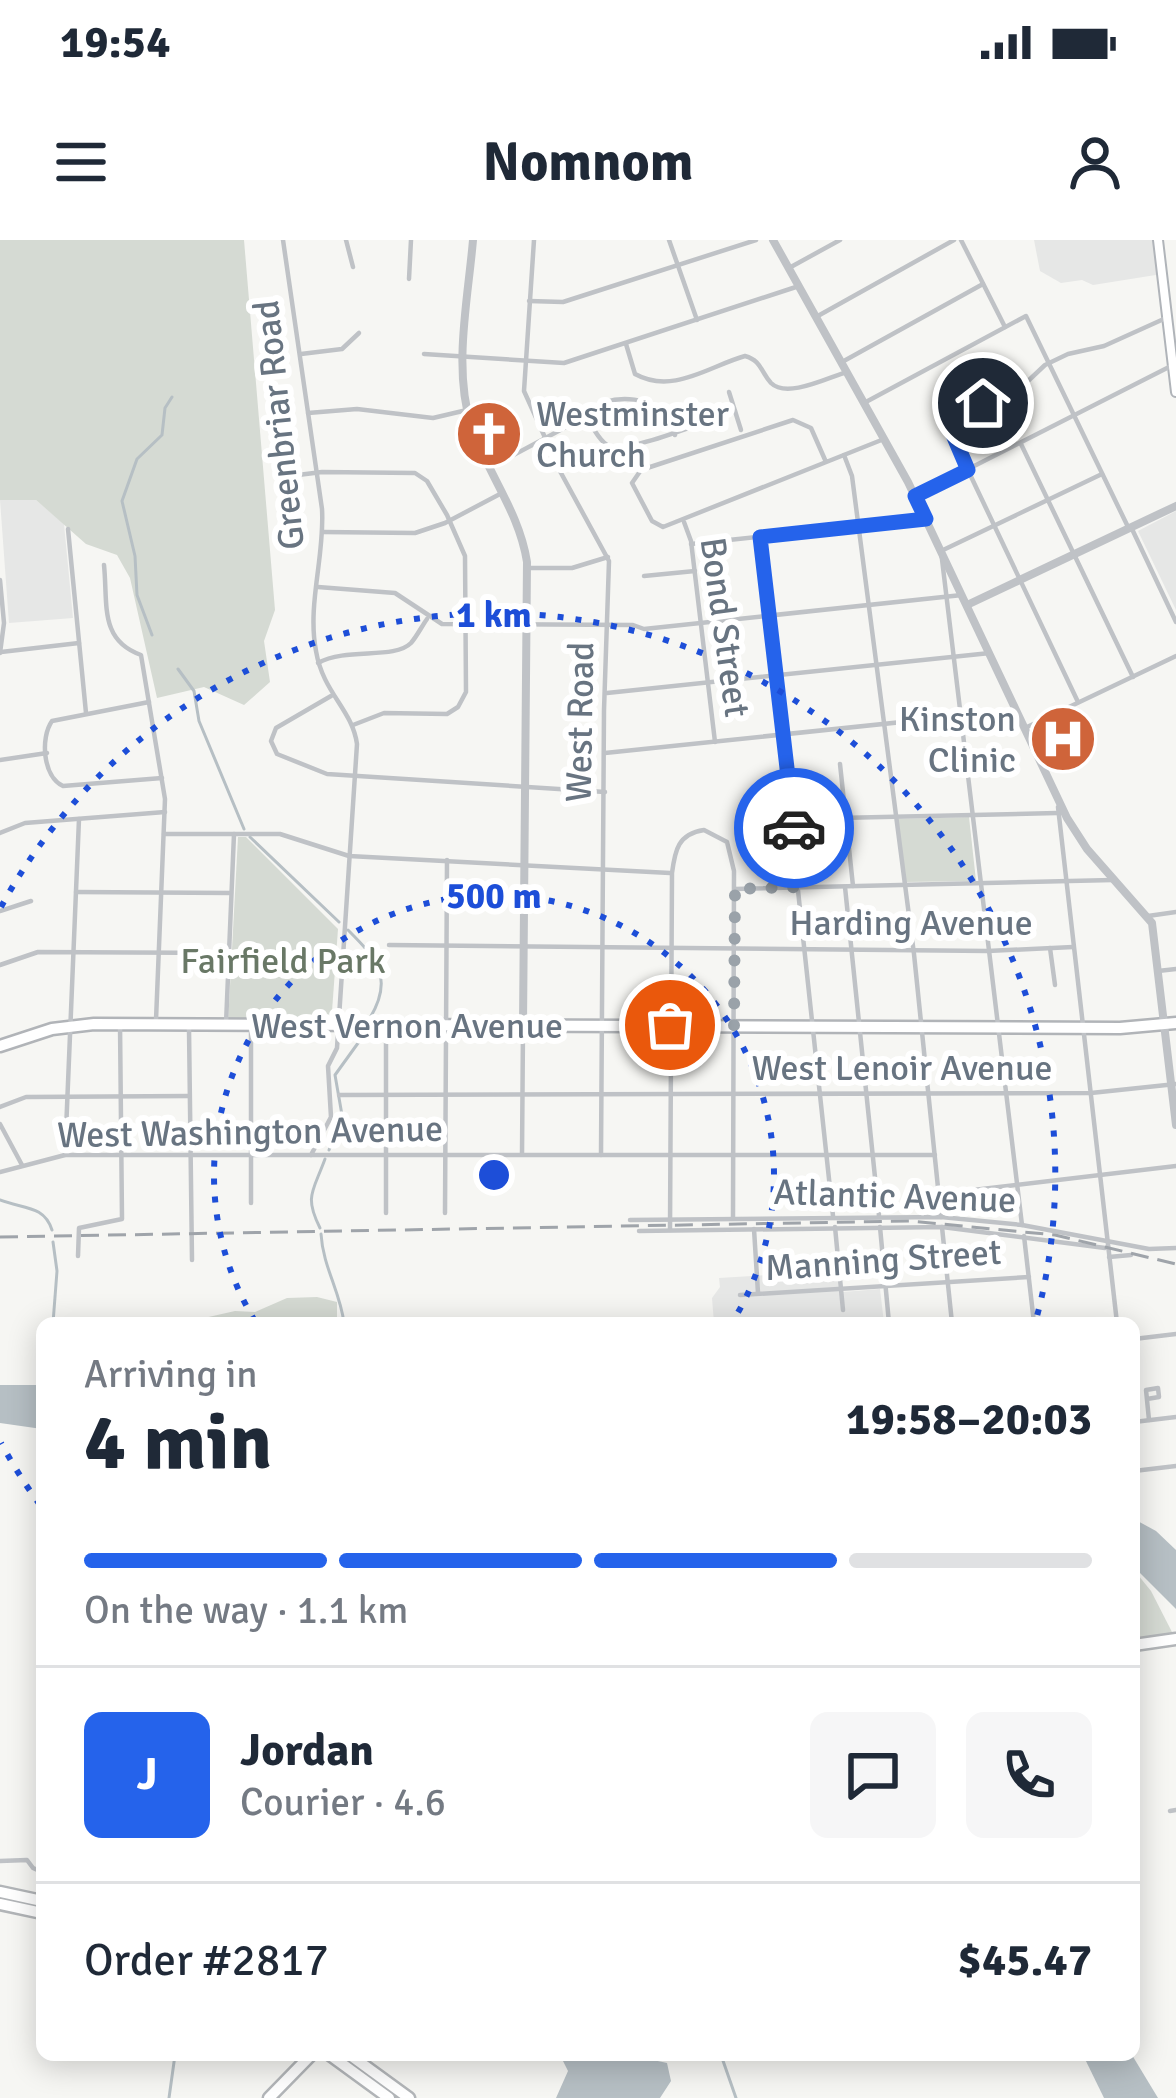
<!DOCTYPE html>
<html lang="en">
<head>
<meta charset="utf-8">
<style>
  body { margin:0; font-family:Signika,sans-serif; background:#f6f6f7; color:#1f2937; height:100vh; display:flex; flex-direction:column; font-size:45px; white-space:nowrap }
  * { box-sizing:border-box; margin:0 }
  p { font-size:39px; color:#747a83 }
  .icon { flex:none; width:66px; height:66px; fill:none; stroke:currentColor; stroke-width:2; stroke-linecap:round; stroke-linejoin:round }
  .map { position:relative; flex:1; overflow:hidden }
  .side { position:absolute; left:36px; top:1077px; width:1104px; height:744px; display:flex; flex-direction:column; background:#fff; border-radius:18px; box-shadow:0 6px 30px #0003 }
  .side>* { flex:none }
  .pin { position:absolute; display:grid; place-items:center; width:102px; height:102px; color:#fff; margin:-51px; border:6px solid #fff; border-radius:50%; box-shadow:0 3px 12px #0007 }
  .courier { position:absolute; display:grid; place-items:center; width:120px; height:120px; margin:-60px; border:9px solid #2563eb; border-radius:50%; background:#fff; color:#222; box-shadow:0 3px 15px #0007 }
  .headline em { font-style:normal; font-weight:700 }
  .headline div { display:flex; flex-direction:column-reverse }
  .headline { display:flex; align-items:center; justify-content:space-between; height:204px; padding:0 48px }
  h1 { font-size:78px; font-weight:700; line-height:90px }
  .bar { display:grid; grid-template-columns:repeat(4,1fr); gap:18px 12px; align-content:center; height:144px; padding:0 48px }
  .bar i { height:15px; border-radius:9px; background:#e0e1e3 }
  .bar .on { background:#2563eb }
  .bar p { grid-column:span 4 }
  .line { display:flex; align-items:center; gap:30px; padding:0 48px; border-top:3px solid #e0e1e3 }
  .line div { flex:1 }
  .round { display:grid; place-items:center; flex:none; width:126px; height:126px; border-radius:18px; background:#f6f6f7 }
  .status { display:flex; justify-content:space-between; align-items:center; height:84px; padding:0 60px; background:#fff; direction:ltr }
  .status svg { height:33px; fill:currentColor }
  header { display:flex; justify-content:space-between; align-items:center; height:156px; padding:0 48px; background:#fff; font-size:54px; font-weight:700 }
  .map>svg:first-child { display:block }
</style>
</head>
<body>
<div class="status"><b>19:54</b><svg viewBox="0 0 49 12"><path d="M0 12V9h3v3zM5 12V6h3v6zM10 12V3h3v9zM15 12V0h3v12zM26 1h20v11H26zM47 4h2v5h-2z"/></svg></div>
<header><svg class="icon" aria-label="menu" viewBox="0 0 24 24"><path d="M4 6h16M4 12h16M4 18h16"/></svg>Nomnom<svg class="icon" aria-label="person" viewBox="0 0 24 24"><circle cx="12" cy="8" r="4"/><path d="M4 21q1-7 8-7t8 7"/></svg></header>
<div class="map">
<svg width="1176" height="1858" viewBox="0 0 1176 1858">
  <rect width="100%" height="100%" fill="#f6f6f3"/>
  <g fill="#e6e7e6">
    <polygon points="1034,0 1158,0 1162,34 1093,45 1082,40 1061,43 1040,31"/>
    <polygon points="0,260 36,260 64,284 73,378 9,383"/>
    <polygon points="1176,271 1176,370 1138,291"/>
    <polygon points="799,1033 801,1041 838,1039 839,1049 843,1052 880,1049 884,1083 714,1083 712,1058 720,1047 719,1038"/>
  </g>
  <g fill="#d5dad3">
    <polygon points="0,0 244,0 275,370 264,401 270,442 244,465 204,447 157,458 130,338 117,315 86,304 36,260 0,260"/>
    <polygon points="969,577 976,641 905,642 898,579"/>
    <polygon points="238,597 246,597 338,689 331,785 228,784"/>
    <polygon points="317,1057 337,1062 337,1083 182,1083 235,1071 255,1072 287,1058"/>
    <polygon points="1134,1330 1151,1351 1173,1394 1134,1399"/>
  </g>
  <g fill="#b6bfc4">
    <polygon points="0,1145 42,1145 42,1189 0,1183"/>
    <polygon points="1134,1279 1156,1291 1176,1310 1176,1369 1134,1327"/>
    <polygon points="560,1815 630,1815 667,1823 671,1841 660,1858 556,1858 568,1831"/>
    <polygon points="1083,1815 1132,1815 1158,1858 1104,1858"/>
  </g>
  <g fill="none" stroke-linecap="round" stroke-linejoin="round">
    <g stroke="#b6bfc4" stroke-width="3">
      <polyline points="152,395 137,355 135,316 122,261 137,219 162,195 165,168 172,157"/>
      <polyline points="178,429 194,451 199,481 244,589"/>
      <polyline points="250,597 339,682"/>
      <path d="M348,690c29,29 46,48 22,88"/>
      <polyline points="329,910 342,875 335,835 366,792"/>
      <path d="M0,960c23,9 44,5 52,30"/>
      <path d="M320,988c-16,-32 -7,-36 5,-69"/>
      <path d="M321,994c2,33 19,57 23,89"/>
      <polyline points="53,1002 57,1031 53,1083"/>
      <polyline points="721,1815 736,1858"/>
      <polyline points="169,1858 175,1815"/>
    </g>
    <g stroke="#b0b4b9" stroke-width="12">
      <polyline id="secondary" points="1158,0 1176,152"/>
    </g>
    <g stroke="#b1b4b8" stroke-width="15">
      <polyline id="primary" points="0,806 52,789 94,784 1120,788 1176,783"/>
    </g>
    <g stroke="#b2b5b8" stroke-width="15">
      <g id="trunk">
        <polyline points="1134,1405 1176,1399"/>
        <polyline points="0,1652 42,1661"/>
        <polyline points="0,1664 42,1673"/>
        <polyline points="330,1815 389,1858"/>
        <polyline points="350,1815 409,1858"/>
        <polyline points="269,1858 311,1815"/>
      </g>
    </g>
    <g stroke="#bfc2c6" stroke-width="4.5">
      <path d="M283,0l39,269c3,47 -15,95 -6,142 7,42 36,58 41,93l-20,304 -9,18 3,51 -20,38"/>
      <polyline points="346,0 353,27"/>
      <polyline points="534,0 524,151 561,233 609,321 604,470 601,915"/>
      <polyline points="669,0 697,80"/>
      <polyline points="961,0 1005,87"/>
      <polyline points="789,28 840,0"/>
      <polyline points="409,39 411,0"/>
      <polyline points="529,61 563,62 756,0"/>
      <polyline points="816,77 954,0"/>
      <path d="M626,104l9,30c38,21 74,-8 110,-18 17,5 15,15 26,27 16,16 58,-6 76,-11"/>
      <polyline points="301,114 342,109 359,93"/>
      <polyline points="424,114 564,123 799,46"/>
      <polyline points="842,122 983,44"/>
      <polyline points="729,152 741,190"/>
      <polyline points="864,163 1026,76 1129,289"/>
      <polyline points="308,173 357,169 433,178 467,170"/>
      <path d="M583,176c10,8 14,23 24,29 17,11 106,-27 128,-34"/>
      <polyline points="1021,204 1133,437"/>
      <polyline points="844,215 852,236 914,714 941,977"/>
      <polyline points="826,222 811,188 793,180 641,230 632,243 652,281 663,287 884,199"/>
      <path d="M491,227l90,-48c24,-32 87,-25 94,16"/>
      <polyline points="282,237 322,232 415,233 427,241 447,275 465,316 466,452 458,467 447,474 384,473 353,485"/>
      <polyline points="915,256 1171,126"/>
      <polyline points="684,282 691,301 715,502"/>
      <polyline points="68,289 86,473"/>
      <polyline points="1132,289 1176,382"/>
      <polyline points="323,292 415,293 445,283 500,254"/>
      <polyline points="760,297 833,976"/>
      <polyline points="691,304 926,279"/>
      <path d="M104,325c4,39 -5,75 37,90l24,144 -9,221"/>
      <polyline points="527,328 572,328 608,317"/>
      <polyline points="644,336 695,331"/>
      <polyline points="0,340 4,383 0,413"/>
      <polyline points="318,347 395,353 442,384 633,385 644,389 962,355"/>
      <polyline points="1,412 79,403"/>
      <path d="M318,423c29,-16 76,-3 93,-20 6,-7 11,-17 16,-24"/>
      <polyline points="607,453 990,413"/>
      <polyline points="331,456 276,488 271,501 277,514 327,534 605,552"/>
      <path d="M149,462l-97,19c-12,17 -9,56 11,65l99,-8"/>
      <polyline points="1078,462 947,186 953,179 1028,141 1045,125 1068,114 1104,106 1166,78"/>
      <polyline points="1025,488 1176,416"/>
      <polyline points="605,513 1017,470"/>
      <polyline points="0,520 47,513"/>
      <polyline points="840,524 853,646"/>
      <polyline points="1058,567 1117,1083"/>
      <polyline points="793,579 1057,573"/>
      <polyline points="0,593 25,583 165,572"/>
      <polyline points="164,594 280,594 349,616 670,633"/>
      <polyline points="845,647 879,976"/>
      <polyline points="735,649 1113,640"/>
      <polyline points="76,652 231,653"/>
      <polyline points="0,671 31,661"/>
      <polyline points="1148,676 1176,672"/>
      <polyline points="389,705 988,711 1073,707"/>
      <polyline points="1050,708 1055,745"/>
      <polyline points="0,725 38,712 229,713"/>
      <polyline points="1158,731 1176,729"/>
      <polyline points="226,784 234,594"/>
      <polyline points="189,789 192,1020"/>
      <polyline points="251,789 251,963"/>
      <polyline points="339,855 1091,853 1176,844"/>
      <polyline points="0,867 26,857 189,856"/>
      <polyline points="0,884 22,925"/>
      <polyline points="522,914 523,788"/>
      <polyline points="65,915 79,579"/>
      <polyline points="0,932 65,915 935,915"/>
      <polyline points="939,954 1176,926"/>
      <polyline points="386,973 386,786"/>
      <polyline points="445,973 447,620"/>
      <polyline points="630,980 941,977 1022,985 1149,1009 1176,1008"/>
      <polyline points="1022,985 941,311 1102,234"/>
      <polyline points="835,987 843,1070"/>
      <polyline points="880,987 889,1083"/>
      <polyline points="942,987 952,1083"/>
      <polyline points="754,989 758,1053"/>
      <path d="M670,990l2,-357c3,-23 6,-39 32,-43l23,12 7,29 -1,347"/>
      <polyline points="639,991 942,987 1105,1008"/>
      <polyline points="1024,996 1034,1083"/>
      <polyline points="78,1016 79,988 122,979 120,784"/>
      <polyline points="1109,1017 1131,1015"/>
      <polyline points="740,1055 1029,1037"/>
      <polyline points="1134,1099 1176,1094"/>
      <path d="M1147,1159l12,-2 -1,-9 -12,2c1,10 2,20 3,30"/>
      <polyline points="1134,1182 1176,1177"/>
      <polyline points="1134,1231 1176,1226"/>
      <polyline points="1170,1571 1176,1570"/>
      <polyline points="0,1621 27,1620 33,1628 42,1632"/>
    </g>
    <g stroke="#bfc2c6" stroke-width="8">
      <path d="M473,0c-5,59 -20,128 -2,185 16,48 48,86 56,137l-4,463"/>
      <polyline points="773,0 908,242 1067,578 1087,609 1152,683 1176,885"/>
      <polyline points="967,365 1176,266"/>
    </g>
    <use href="#secondary" stroke="#fff" stroke-width="8"/>
    <use href="#primary" stroke="#fff" stroke-width="10"/>
    <use href="#trunk" stroke="#fff" stroke-width="10"/>
    <polyline stroke="#9fa4aa" stroke-width="3" stroke-dasharray="18 9" stroke-linecap="butt" points="0,997 910,981 1055,995 1176,1024"/>
  </g>
  <g fill="none" stroke-linecap="round" stroke-linejoin="round">
    <polyline stroke="#9aa2a9" stroke-width="12" stroke-dasharray="0 21.6" points="670,785 734,786 735,649 800,647 794,588"/>
    <polyline stroke="#2563eb" stroke-width="15" points="794,588 760,297 926,279 915,256 968,230 948,183 983,163"/>
  </g>
  <g fill="none" stroke="#1d4ed8" stroke-width="6" stroke-dasharray="6 12">
    <path d="M255 1081A280 280 0 1 1 733 1081"/>
    <path d="M40 1265A561 561 0 0 1 1 1203M1 667A561 561 0 0 1 1036 1080"/>
  </g>
  <defs>
    <g id="church-disc" transform="scale(3.45)"><circle r="9.5" fill="#cf643a" stroke="#fff"/><path d="M-1.2-6h2.4v3.5h3.3v2.4h-3.3V6h-2.4V-.1h-3.3v-2.4h3.3Z" fill="#fff"/></g>
    <g id="hospital-disc" transform="scale(3.45)"><circle r="9.5" fill="#cf643a" stroke="#fff"/><path d="M-5-5h3v3.5h4V-5h3V5h-3V1.5h-4V5h-3Z" fill="#fff"/></g>
  </defs>
  <g fill-rule="evenodd">
    <use href="#church-disc" x="489" y="194"/>
    <use href="#hospital-disc" x="1063" y="499"/>
  </g>
  <g text-anchor="middle" stroke-width="12" stroke-linejoin="round" paint-order="stroke">
    <g font-size="36" fill="#687481" stroke="#fff" text-anchor="start">
      <text x="536" y="186">Westminster<tspan x="536" dy="41">Church</tspan></text>
      <text x="1016" y="491" text-anchor="end">Kinston<tspan x="1016" dy="41">Clinic</tspan></text>
    </g>
    <g font-size="36" fill="#687481" stroke="#fff">
      <text transform="translate(278 185) rotate(-96)" y="13">Greenbriar Road</text>
      <text transform="translate(726 387) rotate(82)" y="13">Bond Street</text>
      <text transform="translate(579 482) rotate(-89)" y="13">West Road</text>
      <text x="911" y="695">Harding Avenue</text>
      <text x="407" y="798">West Vernon Avenue</text>
      <text x="902" y="840">West Lenoir Avenue</text>
      <text transform="translate(250 891) rotate(-1)" y="13">West Washington Avenue</text>
      <text transform="translate(895 955) rotate(2)" y="13">Atlantic Avenue</text>
      <text transform="translate(883 1019) rotate(-4)" y="13">Manning Street</text>
    </g>
    <g font-size="36" fill="#697866" stroke="#fff">
      <text x="283" y="733">Fairfield Park</text>
    </g>
  </g>
  <circle cx="494" cy="935" r="18" fill="#1d4ed8" stroke="#fff" stroke-width="6"/>
  <g font-size="36" text-anchor="middle" font-weight="bold" fill="#1d4ed8" stroke="#fff" stroke-width="12" stroke-linejoin="round" paint-order="stroke">
    <text x="494" y="387">1 km</text>
    <text x="494" y="668">500 m</text>
  </g>
</svg>
<div class="pin" style="left:670px;top:785px;background:#ea580c"><svg class="icon" aria-label="bag" viewBox="0 0 24 24"><path d="M5 8h14l-1 12H6zM9 8a3 3 0 0 1 6 0"/></svg></div>
<div class="pin" style="left:983px;top:163px;background:#1f2937"><svg class="icon" aria-label="home" viewBox="0 0 24 24"><path d="M3 11l9-7 9 7M6 9v11h12V9"/></svg></div>
<div class="courier" style="left:794px;top:588px"><svg class="icon" aria-label="car" viewBox="0 0 24 24"><path d="M5 17H2v-5l4-1 3-4h7l3 4 3 1v5h-3M9 17h6M6 11h13"/><circle cx="7" cy="17" r="2"/><circle cx="17" cy="17" r="2"/></svg></div>
<section class="side">
<div class="headline"><div><h1>4 min</h1><p>Arriving in</p></div><em>19:58–20:03</em></div>
<div class="bar"><i class="on"></i><i class="on"></i><i class="on"></i><i></i><p>On the way · 1.1 km</p></div>
<div class="line" style="height:216px"><b class="round" style="background:#2563eb;color:#fff">J</b><div><b>Jordan</b><p>Courier · 4.6</p></div><a class="round"><svg class="icon" aria-label="chat" viewBox="0 0 24 24"><path d="M4 5h16v11H9l-5 4z"/></svg></a><a class="round"><svg class="icon" aria-label="phone" viewBox="0 0 24 24"><path d="M5 4h4l2 5-3 2q2 4 5 5l2-3 5 2v4C11 20 4 13 5 4z"/></svg></a></div>
<div class="line" style="height:156px"><div>Order #2817</div><b>$45.47</b></div>
</section>
</div>
</body>
</html>
